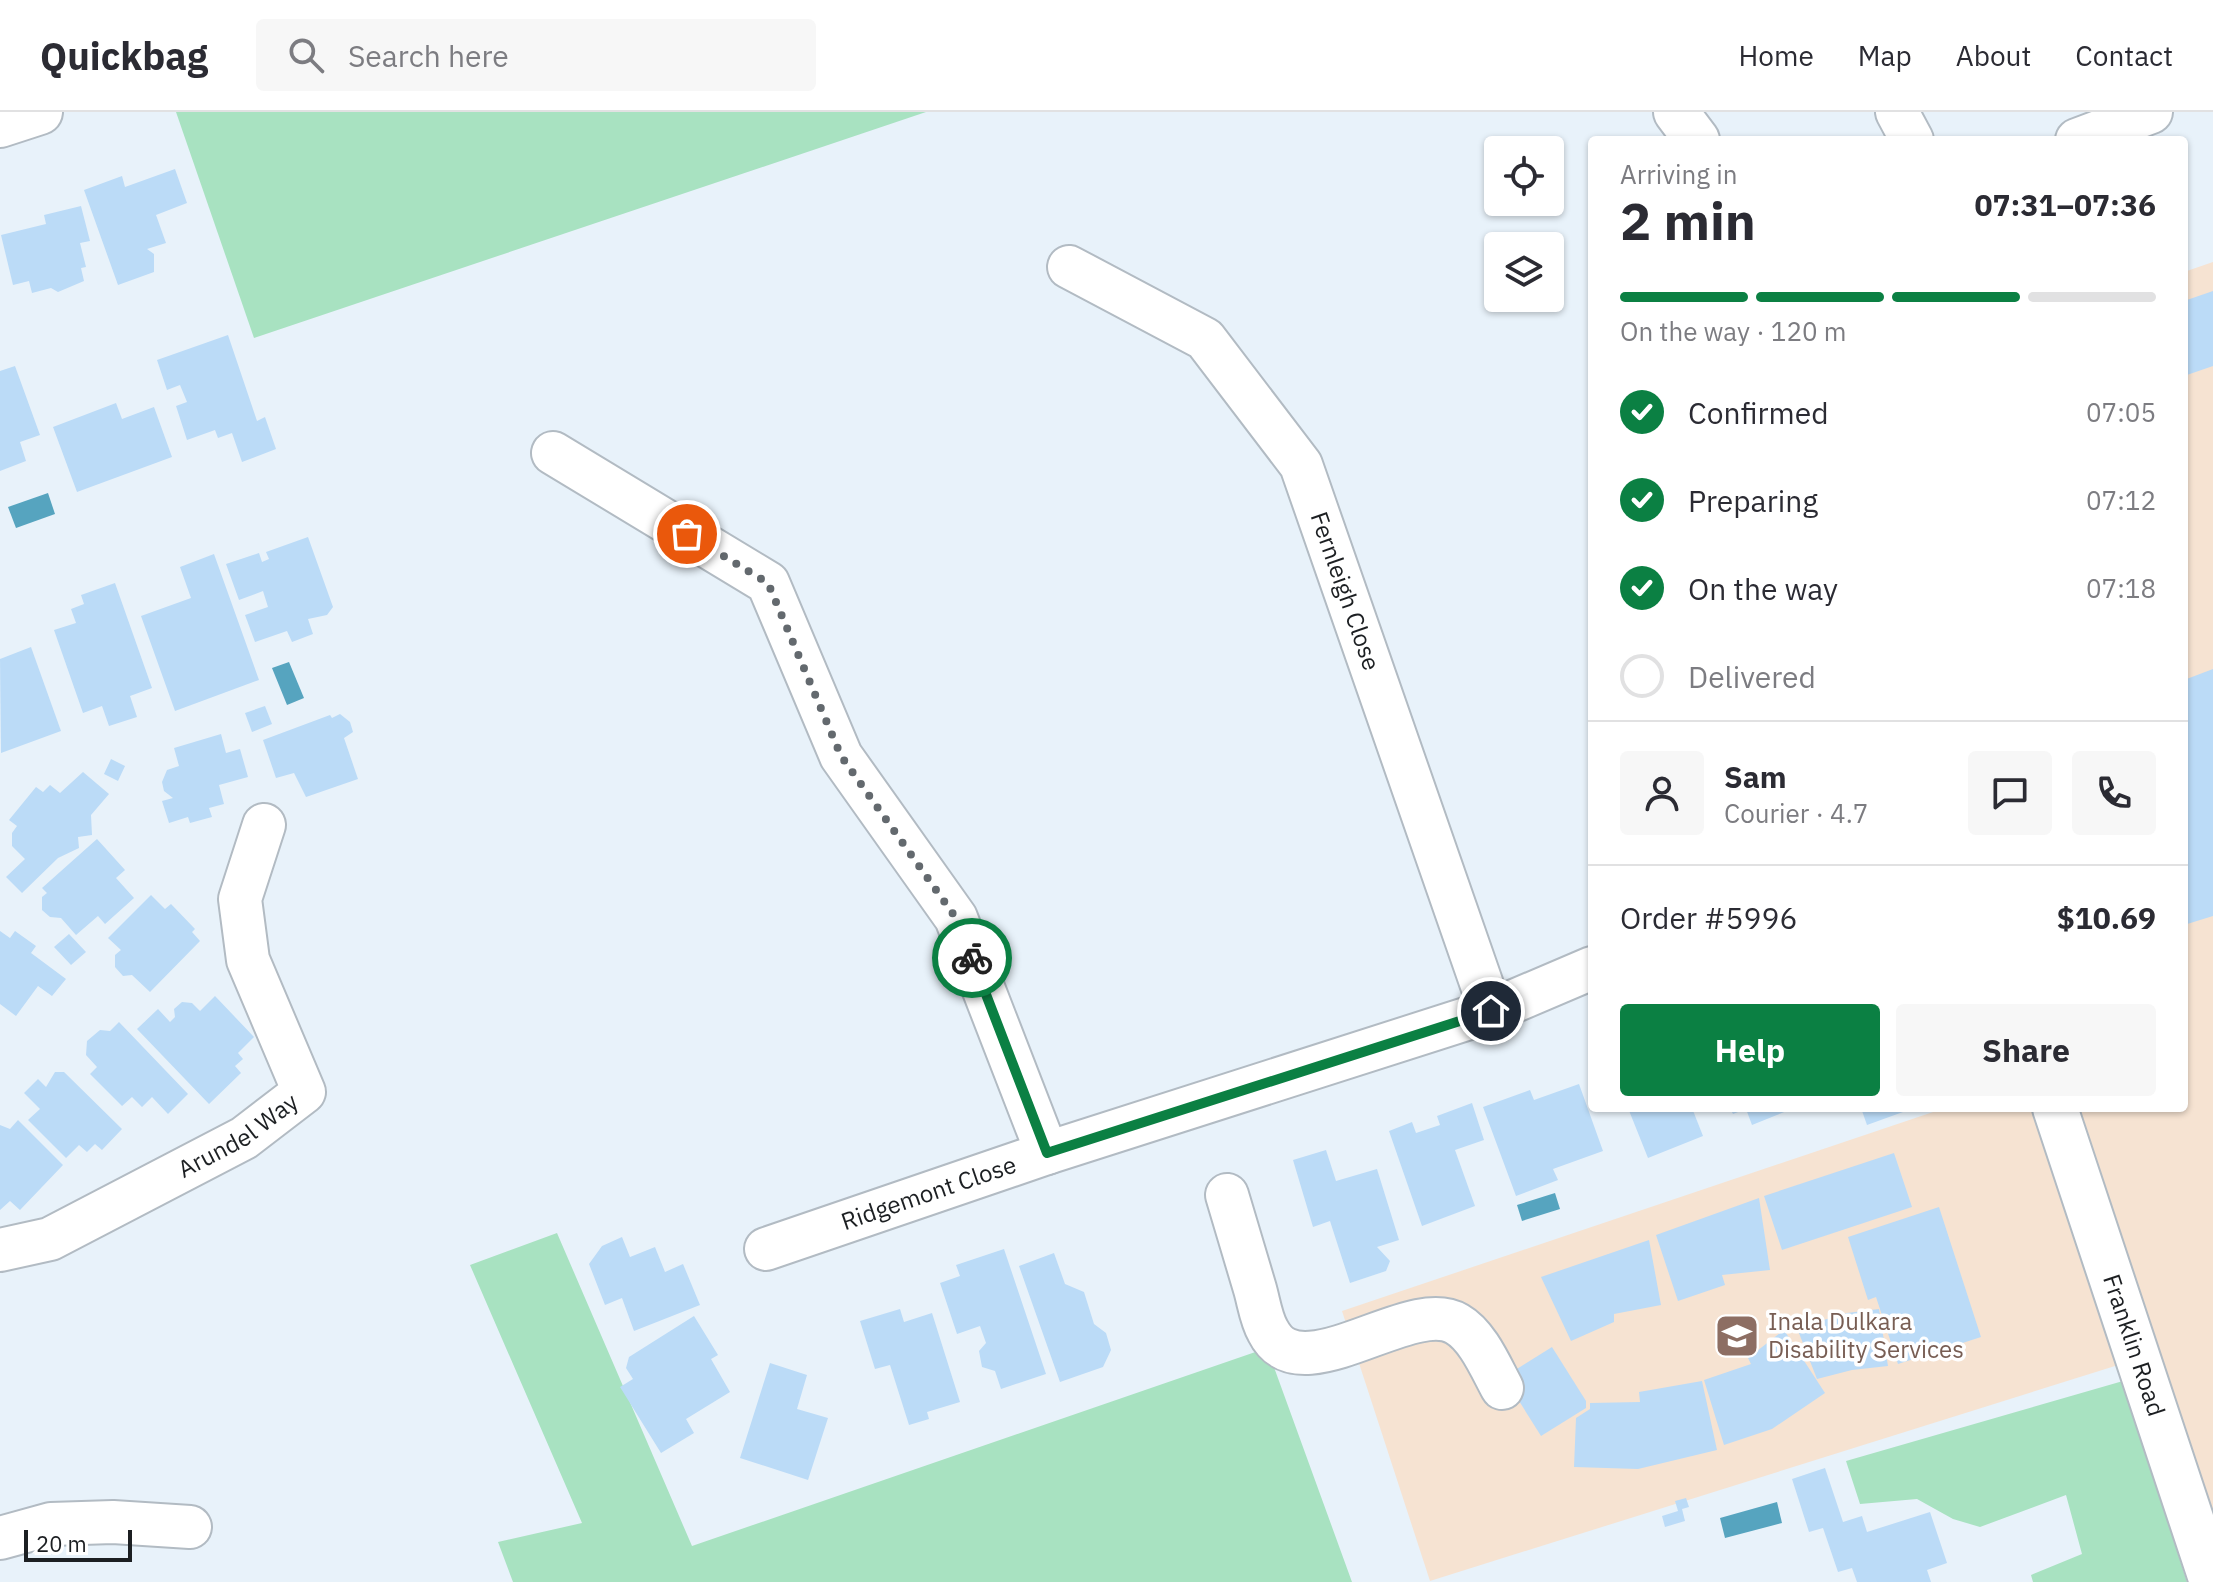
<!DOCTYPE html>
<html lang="en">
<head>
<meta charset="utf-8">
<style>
  body { margin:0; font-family:"IBM Plex Sans",sans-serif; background:#f7f7f7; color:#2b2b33; height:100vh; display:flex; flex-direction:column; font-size:30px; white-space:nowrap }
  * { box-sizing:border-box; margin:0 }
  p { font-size:26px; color:#7c7c81 }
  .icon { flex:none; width:44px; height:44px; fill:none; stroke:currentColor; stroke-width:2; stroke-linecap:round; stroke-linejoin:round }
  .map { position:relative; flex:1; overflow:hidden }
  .sheet { position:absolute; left:1588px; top:24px; width:600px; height:976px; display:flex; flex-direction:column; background:#fff; border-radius:8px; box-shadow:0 2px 6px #0004 }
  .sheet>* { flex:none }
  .controls { position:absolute; left:1484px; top:24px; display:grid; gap:16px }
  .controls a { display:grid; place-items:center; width:80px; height:80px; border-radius:8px; background:#fff; box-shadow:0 2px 6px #0004; font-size:40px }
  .scale { position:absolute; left:24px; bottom:20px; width:108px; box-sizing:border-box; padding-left:8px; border:4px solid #1c1f22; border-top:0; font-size:22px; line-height:28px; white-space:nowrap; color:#1c1f22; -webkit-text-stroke:6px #fff; paint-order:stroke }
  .pin { position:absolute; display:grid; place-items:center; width:68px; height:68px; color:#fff; margin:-34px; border:4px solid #fff; border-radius:50%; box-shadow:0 2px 8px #0007 }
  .courier { position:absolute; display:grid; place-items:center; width:80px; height:80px; margin:-40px; border:6px solid #0b8043; border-radius:50%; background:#fff; color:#222; box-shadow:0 2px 10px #0007 }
  .overview em { font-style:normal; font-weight:800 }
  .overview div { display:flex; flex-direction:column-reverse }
  .overview { display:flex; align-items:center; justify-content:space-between; height:136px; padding:0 32px }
  h1 { font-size:52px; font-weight:800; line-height:60px }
  .bar { display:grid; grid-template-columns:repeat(4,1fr); gap:12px 8px; align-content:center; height:96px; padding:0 32px }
  .bar i { height:10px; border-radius:6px; background:#e1e1e2 }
  .bar .active { background:#0b8043 }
  .bar p { grid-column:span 4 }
  .line { display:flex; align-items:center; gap:20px; padding:0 32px; border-top:2px solid #e1e1e2 }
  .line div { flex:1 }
  .round { display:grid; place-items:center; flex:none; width:84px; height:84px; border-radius:8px; background:#f7f7f7 }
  ol { padding:0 32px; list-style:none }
  li { display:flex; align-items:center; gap:24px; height:88px }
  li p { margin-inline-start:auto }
  li .icon { padding:8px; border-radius:50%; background:#0b8043; color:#fff; stroke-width:4 }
  li:last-child { color:#7c7c81 }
  li i { width:44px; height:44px; border:4px solid #e1e1e2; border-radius:50% }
  .cta { display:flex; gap:16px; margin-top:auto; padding:16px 32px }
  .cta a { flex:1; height:92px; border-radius:8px; background:#0b8043; color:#fff; font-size:32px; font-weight:800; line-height:92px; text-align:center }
  .cta a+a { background:#f7f7f7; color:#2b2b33 }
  header { display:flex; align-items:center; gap:48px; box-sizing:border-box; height:112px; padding:0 40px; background:#fff; border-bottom:2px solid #e1e1e2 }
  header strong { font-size:38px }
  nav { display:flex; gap:44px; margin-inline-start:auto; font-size:28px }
  .search { width:560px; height:72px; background:#f7f7f7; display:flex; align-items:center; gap:20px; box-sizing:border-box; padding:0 28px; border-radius:8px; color:#7c7c81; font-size:30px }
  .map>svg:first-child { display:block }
</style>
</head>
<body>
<header>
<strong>Quickbag</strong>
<div class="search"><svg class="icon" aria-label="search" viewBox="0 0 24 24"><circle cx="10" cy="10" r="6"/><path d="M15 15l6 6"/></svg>Search here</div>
<nav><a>Home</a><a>Map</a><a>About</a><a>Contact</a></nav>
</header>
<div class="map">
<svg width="2213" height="1470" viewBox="0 0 2213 1470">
  <rect width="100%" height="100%" fill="#e8f2fa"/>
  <g fill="#f6e3d2">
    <polygon points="2213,150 2213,1470 2055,996 2184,996 2184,160"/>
    <polygon points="1945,996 2045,996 2131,1249 1430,1469 1342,1199"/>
  </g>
  <g fill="#a8e2c1">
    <polygon points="176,0 926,0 254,226"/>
    <polygon points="557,1121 692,1434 1267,1236 1352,1470 513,1470 498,1430 582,1411 470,1153"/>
    <polygon points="2123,1269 2187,1470 2033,1470 2031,1463 2082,1442 2066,1383 1980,1415 1953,1407 1917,1387 1860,1392 1846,1349"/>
  </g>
  <g fill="#56a4bf">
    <polygon points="48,381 55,402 16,416 8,395"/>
    <polygon points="289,550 304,586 287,593 272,556"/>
    <polygon points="1555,1081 1560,1097 1522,1109 1517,1093"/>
    <polygon points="1777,1390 1782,1411 1725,1426 1720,1406"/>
  </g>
  <g fill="#bbdbf7">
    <polygon points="175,57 187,91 156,103 166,131 147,137 154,142 154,160 118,173 84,78 122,64 125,75"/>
    <polygon points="81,94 90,129 80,131 86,155 81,156 84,169 58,180 51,176 32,181 29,169 13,173 1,123 46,112 44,103"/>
    <polygon points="2213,179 2213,254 2184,264 2184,189"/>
    <polygon points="228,223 257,309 265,305 276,337 242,350 232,321 218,326 215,318 187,328 176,294 187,290 180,273 167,278 157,248"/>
    <polygon points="15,254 40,323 20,330 26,349 0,359 0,259"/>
    <polygon points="116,291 122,307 154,295 172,345 77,380 53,315"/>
    <polygon points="308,425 333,495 327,503 308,507 313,522 292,530 287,519 255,530 245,503 268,495 263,479 239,488 226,452 259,441 262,450 269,447 266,440"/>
    <polygon points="214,442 259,568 175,599 141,504 191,486 180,455"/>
    <polygon points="115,471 152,576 130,584 137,605 109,614 102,594 83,601 54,518 76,511 71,497 84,492 81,483"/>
    <polygon points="31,535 61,619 1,641 0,547"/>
    <polygon points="2213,557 2213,804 2184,813 2184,568"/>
    <polygon points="265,594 272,612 252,620 245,601"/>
    <polygon points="340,602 350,610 353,620 344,626 358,667 306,685 294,661 276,666 263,628 330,603 332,606"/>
    <polygon points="221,622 226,641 240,637 248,665 219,673 224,692 209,696 212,705 190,711 188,705 169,711 162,689 173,686 164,679 162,670 167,658 179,654 174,636"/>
    <polygon points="111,647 125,654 118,669 104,662"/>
    <polygon points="83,660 109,682 91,703 92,723 78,725 79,736 58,746 22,781 6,765 25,747 12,734 12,721 17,714 9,708 36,675 43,680 50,673 60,681"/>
    <polygon points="97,727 125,758 116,766 134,786 105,812 98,804 76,823 61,806 50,805 42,798 42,785 47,781 42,776"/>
    <polygon points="151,783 165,797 171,792 195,817 192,820 200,829 150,880 132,863 123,864 115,855 115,843 121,838 108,826"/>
    <polygon points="0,819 10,826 15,819 36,834 31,841 66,867 52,884 38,874 16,904 0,892"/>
    <polygon points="69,822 86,840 71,853 54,835"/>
    <polygon points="215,884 254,925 238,941 243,947 235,954 241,961 209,992 137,917 158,897 170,910 175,905 174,897 182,890 192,891 200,899"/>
    <polygon points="119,910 188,982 168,1002 152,985 142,995 132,985 122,994 90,962 97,955 86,943 87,929 100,918 110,919"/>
    <polygon points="55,960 64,960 122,1017 102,1038 95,1032 87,1040 79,1033 66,1046 28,1008 40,997 24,981 38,967 46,975"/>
    <polygon points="1579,972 1603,1039 1553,1057 1558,1068 1516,1084 1483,995 1530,978 1534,988"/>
    <polygon points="1472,991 1484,1028 1455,1038 1475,1094 1422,1114 1389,1019 1412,1010 1416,1021 1440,1013 1437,1004"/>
    <polygon points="1628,996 1692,996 1703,1024 1648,1046"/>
    <polygon points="1730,996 1794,996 1752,1013 1746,997 1733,1002"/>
    <polygon points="1861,996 1914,996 1867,1013"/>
    <polygon points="18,1008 63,1053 20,1098 10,1089 0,1098 0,1013 10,1017"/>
    <polygon points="1326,1038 1336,1069 1377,1057 1399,1128 1377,1135 1390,1149 1386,1159 1350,1171 1330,1109 1313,1115 1293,1048"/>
    <polygon points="1894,1041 1912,1095 1782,1138 1764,1084"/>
    <polygon points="1759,1086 1770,1158 1722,1163 1725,1173 1678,1189 1656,1123"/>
    <polygon points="1939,1095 1981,1225 1898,1252 1876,1185 1868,1188 1848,1125"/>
    <polygon points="622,1125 630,1145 655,1135 665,1160 683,1152 700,1193 634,1219 622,1186 605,1193 589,1152 602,1134"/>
    <polygon points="1649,1128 1661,1193 1614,1202 1614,1210 1571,1229 1541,1165"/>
    <polygon points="1004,1137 1046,1262 1001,1277 995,1259 982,1255 979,1239 986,1231 980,1214 957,1222 940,1171 960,1164 956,1153"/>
    <polygon points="1054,1141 1065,1172 1084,1180 1094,1212 1106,1221 1111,1238 1103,1255 1060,1270 1019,1154"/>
    <polygon points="900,1197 904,1210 932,1201 960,1290 927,1300 929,1307 909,1313 890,1253 875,1257 860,1209"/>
    <polygon points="1879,1197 1888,1254 1852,1258 1817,1267 1797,1216 1847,1201"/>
    <polygon points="694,1204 718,1243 711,1247 730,1280 686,1307 694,1321 661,1341 620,1275 633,1267 626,1256 629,1245"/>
    <polygon points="1784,1218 1825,1281 1772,1317 1724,1333 1704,1268 1751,1252 1748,1246"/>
    <polygon points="1552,1235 1586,1289 1586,1296 1541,1324 1504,1265"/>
    <polygon points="770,1251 807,1263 797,1297 828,1306 808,1368 740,1346"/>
    <polygon points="1702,1269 1717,1338 1638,1357 1574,1355 1576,1306 1590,1297 1590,1291 1640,1290 1639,1280"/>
    <polygon points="1825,1356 1843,1410 1862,1404 1867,1420 1930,1400 1947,1451 1927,1458 1931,1470 1857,1470 1852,1456 1838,1460 1823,1416 1809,1420 1792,1367"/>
    <polygon points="1686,1386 1689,1395 1682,1397 1685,1409 1665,1415 1662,1404 1678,1399 1675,1389"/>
  </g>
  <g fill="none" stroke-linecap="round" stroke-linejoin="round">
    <g stroke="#b2bbc3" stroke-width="46">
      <g id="minor">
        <polyline points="1897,0 1912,28"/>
        <polyline points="2077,28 2151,0"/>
        <path id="s1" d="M1069,155l136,72 96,126 190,546"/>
        <polyline points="553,341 768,471 841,644 956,806 1047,1041"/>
        <path d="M1227,1083c9,31 19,63 28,94 4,14 6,30 13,42 32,64 142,-35 189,-7 21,12 34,44 45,64"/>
        <path id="s2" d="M766,1137l281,-96 444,-142 101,-43"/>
        <path id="s3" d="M0,1138l50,-11 194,-101 60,-46 -56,-132 -8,-61 24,-74"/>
        <polyline points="0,1426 51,1412 113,1410 190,1415"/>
      </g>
    </g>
    <g stroke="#b2bbc3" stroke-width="48">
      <g id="tertiary">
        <polyline points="1676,0 1697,28"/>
        <polyline points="0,13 40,0"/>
        <path id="s4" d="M2055,996l157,474"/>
      </g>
    </g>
    <use href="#minor" stroke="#fff" stroke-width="42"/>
    <use href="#tertiary" stroke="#fff" stroke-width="44"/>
  </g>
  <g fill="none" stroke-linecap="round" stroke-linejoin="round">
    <polyline stroke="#63696e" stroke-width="8" stroke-dasharray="0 14.4" points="687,422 768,471 841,644 956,806 972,846"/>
    <polyline stroke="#0b8043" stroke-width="10" points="972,846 1047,1041 1491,899"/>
  </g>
  <defs>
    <g id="university-square" transform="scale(2.3)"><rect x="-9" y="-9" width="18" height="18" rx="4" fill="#8d6e63" stroke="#fff"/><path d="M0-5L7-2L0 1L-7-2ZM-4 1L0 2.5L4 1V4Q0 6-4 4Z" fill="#fff"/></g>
  </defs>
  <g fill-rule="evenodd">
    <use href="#university-square" x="1737" y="1224"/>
  </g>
  <g text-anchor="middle" stroke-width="7" stroke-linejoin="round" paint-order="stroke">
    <g font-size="24" fill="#1c1f22" stroke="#fff">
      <text dy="8" stroke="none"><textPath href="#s1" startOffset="446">Fernleigh Close</textPath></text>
      <text dy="8" stroke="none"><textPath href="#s3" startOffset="266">Arundel Way</textPath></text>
      <text dy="8" stroke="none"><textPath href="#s2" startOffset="172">Ridgemont Close</textPath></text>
      <text dy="8" stroke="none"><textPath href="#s4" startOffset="250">Franklin Road</textPath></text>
    </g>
    <g font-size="24" fill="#785e54" stroke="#fff" text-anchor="start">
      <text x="1768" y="1218">Inala Dulkara<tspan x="1768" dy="28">Disability Services</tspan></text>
    </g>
  </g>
</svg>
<div class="controls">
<a><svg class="icon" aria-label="locate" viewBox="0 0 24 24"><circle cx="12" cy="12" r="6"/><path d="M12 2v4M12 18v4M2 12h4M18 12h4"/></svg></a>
<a><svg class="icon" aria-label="layers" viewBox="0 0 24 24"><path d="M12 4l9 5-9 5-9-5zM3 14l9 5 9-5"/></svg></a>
</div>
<div class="scale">20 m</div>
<div class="pin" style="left:687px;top:422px;background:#ea580c"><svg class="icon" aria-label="bag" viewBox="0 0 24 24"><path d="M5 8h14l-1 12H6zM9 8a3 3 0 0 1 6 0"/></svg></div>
<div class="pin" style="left:1491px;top:899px;background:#1f2937"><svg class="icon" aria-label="home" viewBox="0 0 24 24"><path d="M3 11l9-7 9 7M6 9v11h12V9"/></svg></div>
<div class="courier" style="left:972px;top:846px"><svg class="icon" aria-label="bike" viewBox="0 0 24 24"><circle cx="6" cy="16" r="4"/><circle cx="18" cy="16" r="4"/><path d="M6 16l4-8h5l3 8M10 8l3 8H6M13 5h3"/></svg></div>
<section class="sheet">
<div class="overview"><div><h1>2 min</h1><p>Arriving in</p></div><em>07:31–07:36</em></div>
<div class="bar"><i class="active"></i><i class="active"></i><i class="active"></i><i></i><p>On the way · 120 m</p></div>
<ol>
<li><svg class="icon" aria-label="check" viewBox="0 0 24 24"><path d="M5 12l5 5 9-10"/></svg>Confirmed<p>07:05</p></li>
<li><svg class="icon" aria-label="check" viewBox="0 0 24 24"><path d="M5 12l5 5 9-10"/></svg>Preparing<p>07:12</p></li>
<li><svg class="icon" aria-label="check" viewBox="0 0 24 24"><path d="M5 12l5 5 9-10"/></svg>On the way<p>07:18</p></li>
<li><i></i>Delivered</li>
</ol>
<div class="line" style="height:144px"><a class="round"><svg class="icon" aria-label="person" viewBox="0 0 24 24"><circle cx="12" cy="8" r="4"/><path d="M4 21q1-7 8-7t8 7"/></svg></a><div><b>Sam</b><p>Courier · 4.7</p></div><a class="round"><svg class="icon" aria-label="chat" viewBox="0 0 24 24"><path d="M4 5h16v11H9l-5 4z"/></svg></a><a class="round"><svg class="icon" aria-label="phone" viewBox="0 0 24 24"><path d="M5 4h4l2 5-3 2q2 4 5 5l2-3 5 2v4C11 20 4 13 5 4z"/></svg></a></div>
<div class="line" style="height:104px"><div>Order #5996</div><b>$10.69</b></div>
<div class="cta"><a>Help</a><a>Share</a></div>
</section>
</div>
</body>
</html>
